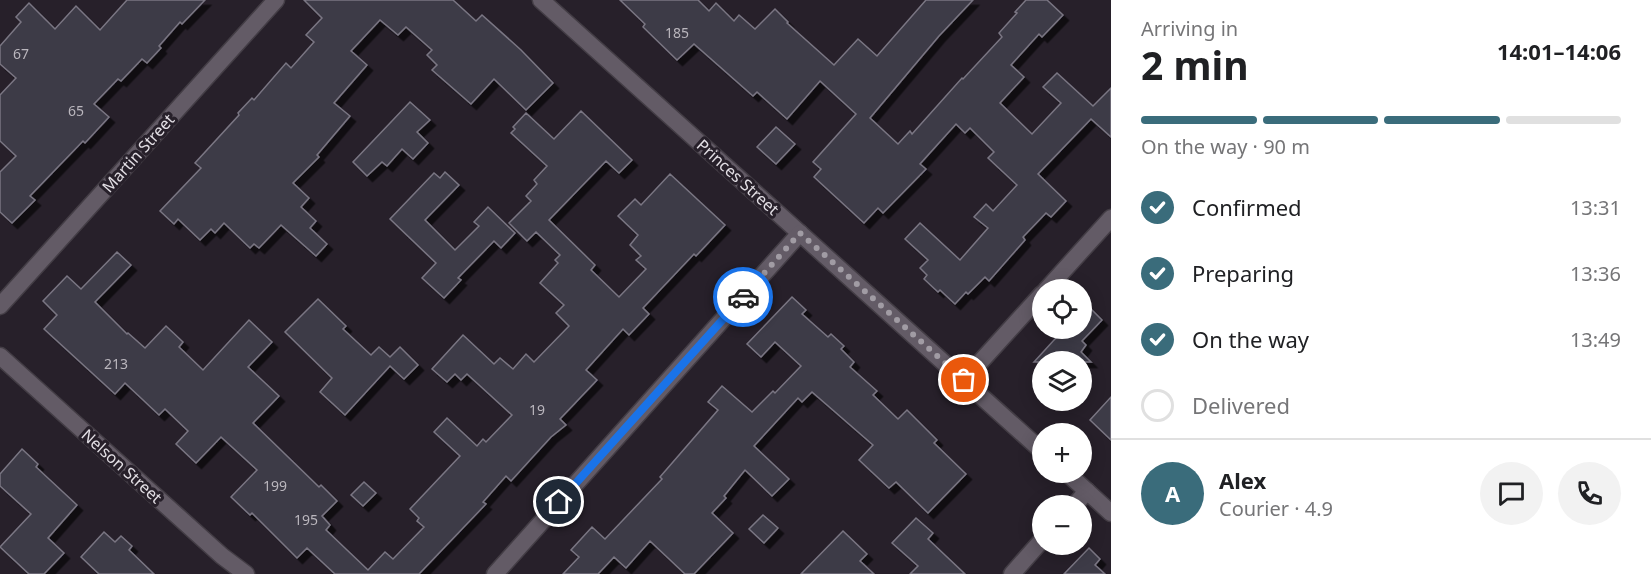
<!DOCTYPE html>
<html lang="en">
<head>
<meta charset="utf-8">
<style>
  body { margin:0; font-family:"Noto Sans",sans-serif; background:#f2f2f2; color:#202124; height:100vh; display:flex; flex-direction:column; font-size:22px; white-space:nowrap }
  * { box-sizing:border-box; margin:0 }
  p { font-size:20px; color:#757577 }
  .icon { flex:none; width:33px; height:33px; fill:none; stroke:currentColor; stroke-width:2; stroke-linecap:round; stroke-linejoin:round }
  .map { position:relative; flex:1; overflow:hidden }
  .details { display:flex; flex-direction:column; background:#fff; width:540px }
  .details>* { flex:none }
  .controls { position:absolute; left:1032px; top:279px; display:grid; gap:12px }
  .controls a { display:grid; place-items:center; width:60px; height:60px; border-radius:50%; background:#fff; box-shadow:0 3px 15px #0003; font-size:30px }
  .pin { position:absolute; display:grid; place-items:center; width:51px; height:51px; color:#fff; margin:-26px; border:3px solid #fff; border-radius:50%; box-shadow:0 2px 6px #0007 }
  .courier { position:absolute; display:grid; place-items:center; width:60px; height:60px; margin:-30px; border:4px solid #1a73e8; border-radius:50%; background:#fff; color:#222; box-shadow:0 2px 8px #0007 }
  .summary em { font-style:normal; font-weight:700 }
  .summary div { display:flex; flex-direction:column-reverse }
  .summary { display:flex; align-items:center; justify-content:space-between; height:102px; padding:0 30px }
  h1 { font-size:39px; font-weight:700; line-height:45px }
  .bar { display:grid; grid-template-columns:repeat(4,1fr); gap:9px 6px; align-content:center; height:72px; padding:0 30px }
  .bar i { height:8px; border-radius:4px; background:#e0e0e0 }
  .bar .selected { background:#3a6c7b }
  .bar p { grid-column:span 4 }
  .line { display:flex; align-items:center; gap:15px; padding:0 30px; border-top:2px solid #e0e0e0 }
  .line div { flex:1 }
  .round { display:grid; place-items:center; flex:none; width:63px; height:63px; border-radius:32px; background:#f2f2f2 }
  ol { padding:0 30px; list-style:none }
  li { display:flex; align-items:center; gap:18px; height:66px }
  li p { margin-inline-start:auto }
  li .icon { padding:6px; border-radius:50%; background:#3a6c7b; color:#fff; stroke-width:4 }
  li:last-child { color:#757577 }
  li i { width:33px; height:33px; border:3px solid #e0e0e0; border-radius:50% }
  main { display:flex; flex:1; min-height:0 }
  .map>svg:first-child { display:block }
</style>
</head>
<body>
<main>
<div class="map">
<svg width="1111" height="574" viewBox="0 0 1111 574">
  <defs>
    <filter id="shadow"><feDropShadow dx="5.5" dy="5.5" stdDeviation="0" flood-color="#0009"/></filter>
  </defs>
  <rect width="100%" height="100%" fill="#27202a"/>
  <g fill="#3d3a46" stroke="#7a7683" stroke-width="1.5" filter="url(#shadow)">
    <polygon points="127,0 205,0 182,24 180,22 159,46 161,48 147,63 142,59 121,81 118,79 94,104 109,117 85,143 83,141 30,196 35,200 12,223 0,212 0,172 16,156 0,141 0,95 16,78 0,64 0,46 21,22 16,17 29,3 55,29 76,6 100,30"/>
    <polygon points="304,0 453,0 476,21 482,15 521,50 553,83 526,110 494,79 471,104 432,70 437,65 427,55 432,50 406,27 398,35 380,20 351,51 367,65 334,103 350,116 317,155 319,157 293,183 309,198 301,207 316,221 310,228 327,244 316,256 281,225 259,248 254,244 250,248 224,223 215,233 211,229 200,240 178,219 174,224 160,211 201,168 195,163 239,115 238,113 252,98 254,100 286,63 291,68 314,42 306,35 322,18"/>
    <polygon points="620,0 698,0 709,11 716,3 734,21 739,15 755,29 775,9 788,22 787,23 834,65 858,39 877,56 926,0 973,0 939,36 870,118 898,144 910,131 912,134 962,78 963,79 1002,37 999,33 1017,13 1015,12 1026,0 1047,0 1063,15 1042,37 1039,34 1011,65 1024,77 1000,103 1032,134 1061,103 1043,87 1057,73 1093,106 1111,88 1111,137 1091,119 1038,174 1066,201 1051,217 1046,213 1023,237 1025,240 989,281 985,277 968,294 966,292 955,304 940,290 938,292 924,279 927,275 920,268 928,260 905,239 920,223 960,260 988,228 974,217 986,204 993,211 1017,185 988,158 994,152 970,128 965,133 956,124 920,164 926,169 883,213 878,208 864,223 814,177 821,169 813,162 856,114 820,81 787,119 757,92 753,96 694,44 677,60 643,27 645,24"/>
    <polygon points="410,102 430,120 417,132 428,143 413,159 402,149 387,166 382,162 367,176 353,162"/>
    <polygon points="581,111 632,160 619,173 606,161 549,220 595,265 591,270 619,297 646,269 636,260 641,256 630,245 638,235 618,216 635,199 641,205 670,174 725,225 696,256 694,254 643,308 649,314 629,335 623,329 586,370 597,380 560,419 566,425 551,437 511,481 506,476 483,502 486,504 419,574 335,574 307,548 297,558 252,513 250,515 231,497 257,470 221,437 196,463 176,444 188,431 165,409 159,415 125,383 115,394 44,329 57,315 43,301 67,276 81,289 117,252 131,265 95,302 127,334 128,333 145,348 166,326 183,342 179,347 203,370 249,320 272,342 248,367 279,396 253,423 319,487 321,485 337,501 322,516 330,525 326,530 368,570 385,552 393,559 424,527 417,521 419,518 410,509 460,456 434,432 447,418 477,446 483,439 486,442 512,415 467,374 461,380 455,374 447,382 432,369 463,335 494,364 500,358 513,369 526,354 534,362 569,326 556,313 564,305 540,283 558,263 555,260 560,255 536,232 527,241 509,223 531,201 526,196 537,184 534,180 547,166 511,133 515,129 513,127 526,113 554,139"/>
    <polygon points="776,127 795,144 776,164 757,147"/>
    <polygon points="445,172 459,185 425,220 455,250 479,226 474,222 488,207 515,233 501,248 494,241 458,278 461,280 444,298 422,278 436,263 390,219 434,173 440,178"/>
    <polygon points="792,297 806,310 802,314 828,337 831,334 844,346 841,349 854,362 850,367 877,391 873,395 898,419 907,410 937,440 934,443 966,474 928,513 896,482 889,488 859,460 873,445 812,392 802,402 798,398 754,446 789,479 772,496 745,470 724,496 726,498 712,513 733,533 694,574 685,574 650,541 626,568 614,557 598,574 563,574 579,557 571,550 592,527 605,539 662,479 660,477 718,410 708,402 722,386 752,412 773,391 775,393 801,366 775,342 761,357 747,344"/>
    <polygon points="318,299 346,326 343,329 371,355 379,347 390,357 400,347 418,365 404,379 390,366 345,415 320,392 332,378 285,332"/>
    <polygon points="1082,300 1102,320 1082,341 1086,345 1081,352 1091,362 1034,362 1065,328 1082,328"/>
    <polygon points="1111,397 1111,440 1090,420"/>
    <polygon points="22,449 38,464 36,467 77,505 48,538 64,553 44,574 29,574 0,547 31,514 0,486 0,474"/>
    <polygon points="364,482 376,493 363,506 351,495"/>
    <polygon points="763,515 778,528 764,543 749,529"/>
    <polygon points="916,518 933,533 928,539 965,574 910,574 918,566 892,543"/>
    <polygon points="843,531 867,554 860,561 874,574 801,574"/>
    <polygon points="104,532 115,542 121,536 132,546 129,550 154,574 99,574 81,557"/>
    <polygon points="1089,548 1100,559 1095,565 1105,574 1064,574"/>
  </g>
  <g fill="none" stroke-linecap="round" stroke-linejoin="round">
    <g stroke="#433d45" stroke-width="19">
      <g id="minor">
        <polyline points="541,0 1042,451"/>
        <polyline points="1046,290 1111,218"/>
        <polyline points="0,356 222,556 246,574"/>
        <polyline points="964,380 1042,294"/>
        <polyline points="1066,472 1111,513"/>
        <polyline points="1074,506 1087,491"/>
        <polyline points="495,574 800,233"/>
        <polyline points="1012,574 1042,540"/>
      </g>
    </g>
    <g stroke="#433d45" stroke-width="19">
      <polyline id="tertiary" points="0,306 276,0"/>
    </g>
    <use href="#minor" stroke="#635b66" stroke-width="16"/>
    <use href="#tertiary" stroke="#635b66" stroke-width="16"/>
  </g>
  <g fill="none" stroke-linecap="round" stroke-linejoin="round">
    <polyline stroke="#a19ca4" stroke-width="6" stroke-dasharray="0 10.8" points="743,297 800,233 964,380"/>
    <polyline stroke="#1a73e8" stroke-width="8" points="559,502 743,297"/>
  </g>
  <g text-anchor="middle" stroke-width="6" stroke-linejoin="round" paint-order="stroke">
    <g font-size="14" fill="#bab6bd">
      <text x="677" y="38">185</text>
      <text x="21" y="59">67</text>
      <text x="76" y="116">65</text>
      <text x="116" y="369">213</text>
      <text x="537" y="415">19</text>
      <text x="275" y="491">199</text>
      <text x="306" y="525">195</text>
    </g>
    <g font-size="16" fill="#e3dfe5" stroke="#27202a">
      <text transform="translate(138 153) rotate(-48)" y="6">Martin Street</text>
      <text transform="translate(738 177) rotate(42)" y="6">Princes Street</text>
      <text transform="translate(122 466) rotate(42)" y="6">Nelson Street</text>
    </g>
  </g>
</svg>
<div class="controls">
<a><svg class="icon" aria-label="locate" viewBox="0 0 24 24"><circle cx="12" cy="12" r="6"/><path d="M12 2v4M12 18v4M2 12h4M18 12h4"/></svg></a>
<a><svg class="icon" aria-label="layers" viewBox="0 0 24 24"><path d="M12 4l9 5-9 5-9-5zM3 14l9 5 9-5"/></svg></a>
<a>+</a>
<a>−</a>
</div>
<div class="pin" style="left:964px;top:380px;background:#ea580c"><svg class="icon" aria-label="bag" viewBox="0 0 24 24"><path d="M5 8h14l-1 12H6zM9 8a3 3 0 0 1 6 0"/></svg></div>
<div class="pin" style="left:559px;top:502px;background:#1f2937"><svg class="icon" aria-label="home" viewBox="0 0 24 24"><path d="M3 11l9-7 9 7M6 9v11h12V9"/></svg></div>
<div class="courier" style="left:743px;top:297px"><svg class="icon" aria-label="car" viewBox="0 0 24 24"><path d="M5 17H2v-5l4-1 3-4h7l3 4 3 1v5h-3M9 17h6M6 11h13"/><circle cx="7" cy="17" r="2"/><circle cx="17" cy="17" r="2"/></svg></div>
</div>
<section class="details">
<div class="summary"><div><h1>2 min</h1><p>Arriving in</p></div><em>14:01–14:06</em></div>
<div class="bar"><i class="selected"></i><i class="selected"></i><i class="selected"></i><i></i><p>On the way · 90 m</p></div>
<ol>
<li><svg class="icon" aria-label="check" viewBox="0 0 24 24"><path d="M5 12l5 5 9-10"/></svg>Confirmed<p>13:31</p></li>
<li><svg class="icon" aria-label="check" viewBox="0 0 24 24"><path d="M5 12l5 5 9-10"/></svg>Preparing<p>13:36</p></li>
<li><svg class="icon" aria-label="check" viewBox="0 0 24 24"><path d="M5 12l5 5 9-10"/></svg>On the way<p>13:49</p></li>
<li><i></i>Delivered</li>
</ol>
<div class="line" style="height:108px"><b class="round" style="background:#3a6c7b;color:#fff">A</b><div><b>Alex</b><p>Courier · 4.9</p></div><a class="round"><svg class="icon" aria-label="chat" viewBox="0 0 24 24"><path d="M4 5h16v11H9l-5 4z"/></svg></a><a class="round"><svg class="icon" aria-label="phone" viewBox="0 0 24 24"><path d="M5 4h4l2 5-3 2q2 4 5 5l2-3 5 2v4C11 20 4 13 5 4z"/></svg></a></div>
</section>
</main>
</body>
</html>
